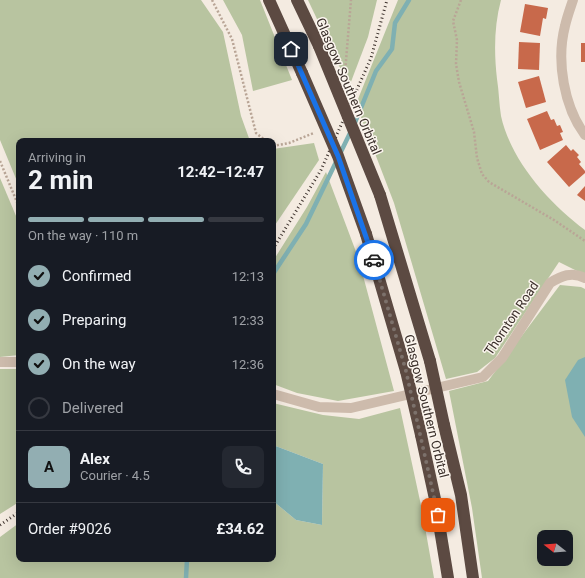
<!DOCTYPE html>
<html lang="en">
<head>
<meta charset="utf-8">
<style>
  body { margin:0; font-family:Roboto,sans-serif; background:#242831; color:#f1f3f6; height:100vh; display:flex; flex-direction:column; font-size:15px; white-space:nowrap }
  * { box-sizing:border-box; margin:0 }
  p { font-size:13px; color:#9ea1a6 }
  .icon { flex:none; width:22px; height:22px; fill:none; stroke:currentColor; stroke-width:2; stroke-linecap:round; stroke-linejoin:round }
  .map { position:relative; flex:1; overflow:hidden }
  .drawer { position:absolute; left:16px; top:138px; width:260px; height:424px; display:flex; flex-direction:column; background:#171b24; border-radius:8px; box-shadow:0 4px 16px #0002 }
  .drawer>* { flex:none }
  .needle { width:26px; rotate:287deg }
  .buttons { position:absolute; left:537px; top:530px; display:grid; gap:8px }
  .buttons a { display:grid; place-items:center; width:36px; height:36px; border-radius:8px; background:#171b24; box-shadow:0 4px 16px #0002; font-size:20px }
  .pin { position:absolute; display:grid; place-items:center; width:34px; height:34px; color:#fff; margin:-17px; border-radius:8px; box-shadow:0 2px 6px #0006 }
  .courier { position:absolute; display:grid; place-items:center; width:40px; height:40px; margin:-20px; border:3px solid #1a73e8; border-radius:50%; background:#fff; color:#222; box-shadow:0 1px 5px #0007 }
  .summary em { font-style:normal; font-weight:700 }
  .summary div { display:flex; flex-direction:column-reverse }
  .summary { display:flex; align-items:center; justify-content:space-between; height:68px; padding:0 12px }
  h1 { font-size:26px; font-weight:700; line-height:30px }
  .bar { display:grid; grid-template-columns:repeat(4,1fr); gap:6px 4px; align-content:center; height:48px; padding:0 12px }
  .bar i { height:5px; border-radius:3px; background:#363941 }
  .bar .selected { background:#92aeb2 }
  .bar p { grid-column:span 4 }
  .line { display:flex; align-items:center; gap:10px; padding:0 12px; border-top:1px solid #363941 }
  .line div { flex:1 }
  .round { display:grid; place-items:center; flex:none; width:42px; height:42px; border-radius:8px; background:#242831 }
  ol { padding:0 12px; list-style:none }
  li { display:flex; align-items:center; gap:12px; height:44px }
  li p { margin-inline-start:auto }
  li .icon { padding:4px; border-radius:50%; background:#92aeb2; color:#111; stroke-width:4 }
  li:last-child { color:#9ea1a6 }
  li i { width:22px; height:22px; border:2px solid #363941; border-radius:50% }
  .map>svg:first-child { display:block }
</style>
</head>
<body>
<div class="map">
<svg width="585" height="578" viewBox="0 0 585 578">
  <rect width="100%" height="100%" fill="#f4ebe1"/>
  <g fill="#b8c4a0" fill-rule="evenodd">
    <polygon points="0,0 201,0 223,32 241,116 250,141 19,141 19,186 0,140"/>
    <polygon points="223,0 260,0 292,80 253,91 242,35"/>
    <polygon points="308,0 377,0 368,37 349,87"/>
    <path d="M398,0h103c-7,26 -7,53 -4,79 2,12 2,25 4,37 10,45 48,87 84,114v45l-26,-13 -64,96 -18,14 -31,7 -52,-176 -38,-99z"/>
    <polygon points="314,143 319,160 273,228 273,149"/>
    <polygon points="326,172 358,257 394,391 338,401 297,393 273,384 273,261 307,207"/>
    <polygon points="0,178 19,223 19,355 0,357"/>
    <path d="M560,285l21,2 4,2v289h-103l-10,-70 -23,-117 39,-10zM544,537h22v22h-22z"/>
    <polygon points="0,369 19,369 19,502 0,514"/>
    <polygon points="273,403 323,415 359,419 400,408 422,510 434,578 0,578 0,537 19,523 19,559 273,559 273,501 296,520 322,525 323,464 273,445"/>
  </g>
  <g fill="#7fb0b2">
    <polygon points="585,357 585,437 572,417 565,380 578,360"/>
    <polygon points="273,445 323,464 322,525 296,520 273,501"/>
  </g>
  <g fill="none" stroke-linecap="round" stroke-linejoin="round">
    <g stroke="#7fb0b2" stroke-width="4.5">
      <polyline points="354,125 376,71 392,49 395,23 409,0"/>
      <polyline points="273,274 306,224 351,131"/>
      <polyline points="186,578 187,559"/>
    </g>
  </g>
  <g fill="#c8694b">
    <polygon points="525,4 548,8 546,19 543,18 540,36 520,32"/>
    <polygon points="519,42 540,43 539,70 518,69"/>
    <rect x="581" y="43" width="4" height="19"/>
    <polygon points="539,76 546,102 526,108 518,82"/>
    <polygon points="547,111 551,120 554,119 557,126 560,125 563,132 560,133 563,140 540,150 527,119"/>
    <polygon points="566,145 571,151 573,149 579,155 577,157 581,162 579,164 585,171 585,173 569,187 547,162"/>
    <polygon points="585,186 585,201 577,195"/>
  </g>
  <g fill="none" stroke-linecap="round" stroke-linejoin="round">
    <g stroke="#b9a596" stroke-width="2.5" stroke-dasharray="2 2" stroke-linecap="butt">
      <polyline points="212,0 232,39 256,133 266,141"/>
      <polyline points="461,0 453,21 457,40 456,64 459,82 474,132 477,158 482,174 489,182 554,220 585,241"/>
      <polyline points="345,73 351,0"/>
      <polyline points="273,146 289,143 314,133"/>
      <polyline points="0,161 19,207"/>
    </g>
    <g stroke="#cdbbac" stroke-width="10">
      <path d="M573,0c-3,9 -6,17 -8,26 -9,35 -1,81 20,109"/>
      <polyline points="0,362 19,362"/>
      <path d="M273,394l46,13 32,1 132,-31 19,-19 48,-75c11,-7 22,-12 35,-5"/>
    </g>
    <g stroke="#5c4a42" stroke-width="12">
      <polyline points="269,0 302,73"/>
      <polyline points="297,0 319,46"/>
      <polyline points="380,195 430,361"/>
      <polyline points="366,234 406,371"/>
      <polyline points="444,425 461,495 473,578"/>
      <polyline points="421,435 435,499 448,578"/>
    </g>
    <g stroke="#3b302b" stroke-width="3" stroke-dasharray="1 3" stroke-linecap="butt">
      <polyline points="273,249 321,170 371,58 387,0"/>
      <polyline points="0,525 19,512"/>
    </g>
    <g stroke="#5c4a42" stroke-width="12">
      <polyline points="319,46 380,195"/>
      <polyline points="302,73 338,156 366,234"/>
      <polyline points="430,361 444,425"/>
      <polyline points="406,371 421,435"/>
    </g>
  </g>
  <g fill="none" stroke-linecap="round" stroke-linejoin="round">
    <polyline stroke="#7c716b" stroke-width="4" stroke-dasharray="0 7.2" points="374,260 406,371 438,515"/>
    <polyline stroke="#1a73e8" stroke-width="5" points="291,49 338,156 374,260"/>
  </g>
  <g text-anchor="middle" stroke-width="3" stroke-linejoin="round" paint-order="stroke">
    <g font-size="13" fill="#3b302b" stroke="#fbf5ee">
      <text transform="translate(349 86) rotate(67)" y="5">Glasgow Southern Orbital</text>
      <text transform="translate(511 318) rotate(-56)" y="5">Thornton Road</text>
      <text transform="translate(427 406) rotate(76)" y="5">Glasgow Southern Orbital</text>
    </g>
  </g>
</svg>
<div class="buttons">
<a><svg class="needle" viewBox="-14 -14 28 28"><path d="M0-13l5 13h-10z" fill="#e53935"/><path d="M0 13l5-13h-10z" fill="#9ea1a6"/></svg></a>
</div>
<div class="pin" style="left:438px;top:515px;background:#ea580c"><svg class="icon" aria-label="bag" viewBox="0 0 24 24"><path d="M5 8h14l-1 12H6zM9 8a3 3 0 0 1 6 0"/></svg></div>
<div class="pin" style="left:291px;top:49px;background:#1f2937"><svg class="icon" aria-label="home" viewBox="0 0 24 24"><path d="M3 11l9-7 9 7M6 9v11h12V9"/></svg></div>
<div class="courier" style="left:374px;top:260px"><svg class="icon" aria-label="car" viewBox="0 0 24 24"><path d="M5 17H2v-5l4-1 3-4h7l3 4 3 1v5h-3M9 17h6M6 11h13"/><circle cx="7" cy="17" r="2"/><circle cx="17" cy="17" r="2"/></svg></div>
<section class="drawer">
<div class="summary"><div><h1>2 min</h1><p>Arriving in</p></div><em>12:42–12:47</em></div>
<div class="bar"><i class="selected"></i><i class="selected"></i><i class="selected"></i><i></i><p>On the way · 110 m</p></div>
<ol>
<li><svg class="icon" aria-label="check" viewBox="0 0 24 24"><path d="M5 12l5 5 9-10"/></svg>Confirmed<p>12:13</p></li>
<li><svg class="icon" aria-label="check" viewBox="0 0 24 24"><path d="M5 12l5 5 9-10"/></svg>Preparing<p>12:33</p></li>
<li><svg class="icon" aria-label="check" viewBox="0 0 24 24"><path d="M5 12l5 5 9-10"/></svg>On the way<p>12:36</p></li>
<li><i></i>Delivered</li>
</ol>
<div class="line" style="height:72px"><b class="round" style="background:#92aeb2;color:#111">A</b><div><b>Alex</b><p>Courier · 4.5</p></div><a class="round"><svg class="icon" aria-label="phone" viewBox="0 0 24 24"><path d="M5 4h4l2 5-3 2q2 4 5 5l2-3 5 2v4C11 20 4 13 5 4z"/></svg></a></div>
<div class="line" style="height:52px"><div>Order #9026</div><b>£34.62</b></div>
</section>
</div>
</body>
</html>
